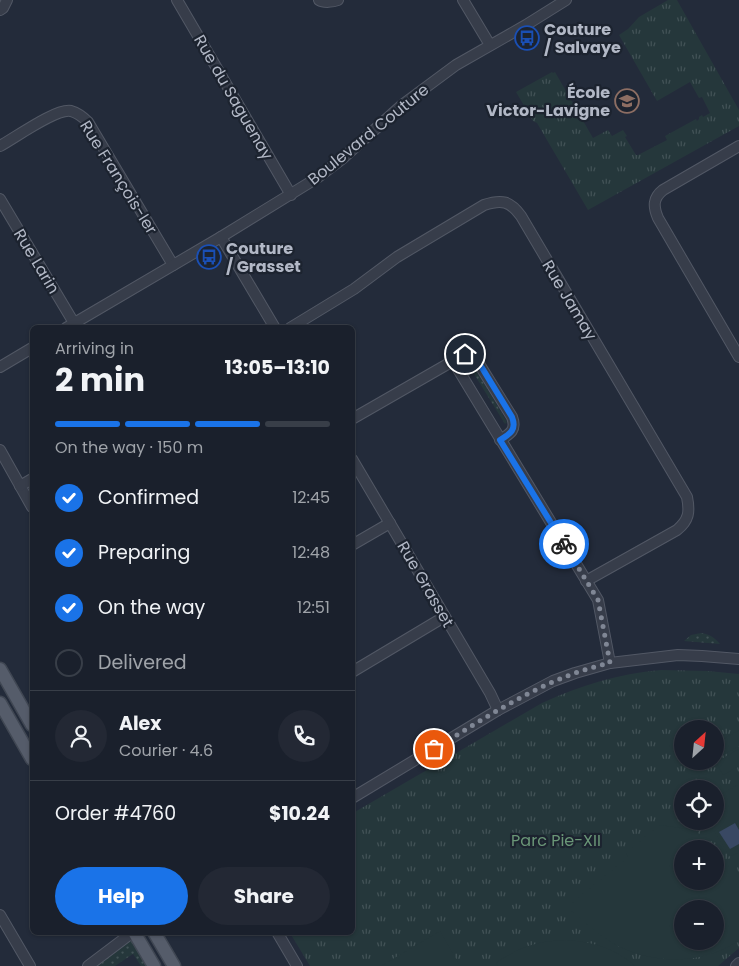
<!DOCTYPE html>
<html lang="en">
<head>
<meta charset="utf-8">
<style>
  body { margin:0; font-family:Poppins,sans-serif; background:#232834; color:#f1f3f6; height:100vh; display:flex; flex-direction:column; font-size:19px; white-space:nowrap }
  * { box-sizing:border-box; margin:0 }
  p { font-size:16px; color:#9fa3a9 }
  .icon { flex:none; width:28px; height:28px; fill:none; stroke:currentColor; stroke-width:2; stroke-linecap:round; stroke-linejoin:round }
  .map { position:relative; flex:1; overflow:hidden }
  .sheet { position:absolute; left:30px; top:325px; width:325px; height:610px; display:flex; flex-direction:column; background:#1a202c; border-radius:8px; box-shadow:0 1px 4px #0004,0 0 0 1px #383e48 }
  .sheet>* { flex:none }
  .needle { width:32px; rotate:27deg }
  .tools { position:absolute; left:674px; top:720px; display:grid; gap:10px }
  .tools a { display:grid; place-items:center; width:50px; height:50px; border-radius:50%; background:#1a202c; box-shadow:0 1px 4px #0004,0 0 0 1px #383e48; font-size:25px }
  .pin { position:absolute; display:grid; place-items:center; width:42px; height:42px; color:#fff; margin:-21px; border:2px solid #fff; border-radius:50%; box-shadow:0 1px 5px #0007 }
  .courier { position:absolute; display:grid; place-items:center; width:50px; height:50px; margin:-25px; border:4px solid #1a73e8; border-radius:50%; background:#fff; color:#222; box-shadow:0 1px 6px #0007 }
  .head em { font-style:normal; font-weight:700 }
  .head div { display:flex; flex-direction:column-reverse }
  .head { display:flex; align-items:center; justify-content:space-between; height:85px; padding:0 25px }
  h1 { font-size:32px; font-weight:700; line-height:38px }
  .bar { display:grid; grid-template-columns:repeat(4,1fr); gap:8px 5px; align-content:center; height:60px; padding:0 25px }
  .bar i { height:6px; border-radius:4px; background:#383e48 }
  .bar .selected { background:#1a73e8 }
  .bar p { grid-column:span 4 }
  .line { display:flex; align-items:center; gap:12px; padding:0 25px; border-top:1px solid #383e48 }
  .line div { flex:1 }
  .round { display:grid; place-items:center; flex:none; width:52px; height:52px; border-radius:26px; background:#232834 }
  ol { padding:0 25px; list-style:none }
  li { display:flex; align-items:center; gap:15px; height:55px }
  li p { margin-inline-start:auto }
  li .icon { padding:5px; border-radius:50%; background:#1a73e8; color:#fff; stroke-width:4 }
  li:last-child { color:#9fa3a9 }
  li i { width:28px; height:28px; border:2px solid #383e48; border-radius:50% }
  .action { display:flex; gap:10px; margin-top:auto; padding:10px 25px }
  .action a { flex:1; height:58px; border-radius:30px; background:#1a73e8; color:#fff; font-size:20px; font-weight:700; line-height:58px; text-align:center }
  .action a+a { background:#232834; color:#f1f3f6 }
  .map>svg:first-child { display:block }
</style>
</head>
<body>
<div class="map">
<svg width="739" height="966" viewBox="0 0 739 966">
  <defs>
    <pattern id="grass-dots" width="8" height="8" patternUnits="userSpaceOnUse" patternTransform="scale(1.25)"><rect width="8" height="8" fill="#25373b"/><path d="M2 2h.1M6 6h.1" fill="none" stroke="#425256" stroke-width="1.8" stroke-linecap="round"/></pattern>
    <pattern id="park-tufts" width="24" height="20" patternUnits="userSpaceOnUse" patternTransform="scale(1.25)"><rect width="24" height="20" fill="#25373b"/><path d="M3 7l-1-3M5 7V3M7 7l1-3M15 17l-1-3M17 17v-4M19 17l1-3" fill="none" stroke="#425256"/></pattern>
  </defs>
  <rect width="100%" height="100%" fill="#232b3a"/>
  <g fill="url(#grass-dots)">
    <polygon points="469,359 507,422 505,424 466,361"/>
    <path d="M701,633c8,1 13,4 19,11l-36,-3 7,-6z"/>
    <polygon points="133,932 154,966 141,966 133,954 115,966 88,966"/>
  </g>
  <g fill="url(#park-tufts)" fill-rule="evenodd">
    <polygon points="668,0 677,0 739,110 739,126 588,210 537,123 533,121 516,92 552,72 553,73 555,72 593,138 608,130 612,136 623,130 627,136 625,137 636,155 638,155 667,140 665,136 696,119 697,121 699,119 699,117 702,115 703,117 710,113 702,97 699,98 690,82 657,101 619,35 628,29 639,17"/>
    <path d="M661,670l47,1 31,3v274l-21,18h-408l-20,-33 62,-1 1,-119 189,-110c40,-18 75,-29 119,-33zM682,729h33v32h-33zM682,789h33v32h-33zM682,849h33v32h-33zM682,909h33v32h-33z"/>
  </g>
  <g fill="#25373b" fill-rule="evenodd">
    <polygon points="739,730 739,746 715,760 715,744"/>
    <polygon points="739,749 739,766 723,775 716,762"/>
    <polygon points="739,784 739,852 730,857 708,821 715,821 715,798"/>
    <path d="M659,825l37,5 14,19h-28v32h33v-26l24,33v52c-33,24 -82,25 -119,7 -20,-10 -36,-26 -53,-40l61,-50 -2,-4zM682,909h33v32h-33z"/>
    <polygon points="440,931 460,966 381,966"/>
    <path d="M567,940c25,2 48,8 68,26h-137l-2,-3c25,-17 41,-22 71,-23z"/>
  </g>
  <polygon fill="#394863" points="735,823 739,830 739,844 730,849 719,832"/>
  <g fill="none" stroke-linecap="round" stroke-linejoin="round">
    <g stroke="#525865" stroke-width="12">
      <g id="minor">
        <polyline points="177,0 291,195"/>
        <path d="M319,0c5,3 14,2 19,0"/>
        <polyline points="463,0 490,45"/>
        <polyline points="0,10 3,8 7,0"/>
        <path d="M0,146c15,-8 56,-38 71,-35 7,2 12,6 17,11l85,143"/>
        <path d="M739,146l-76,44c-10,8 -10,16 -5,28l81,139"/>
        <polyline points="0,199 74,323"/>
        <polyline points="221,237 275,328"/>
        <polyline points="66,328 221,237 317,178 342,159 402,105 456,65 526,25 566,0"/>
        <path d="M290,328l64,-39 43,-32 87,-52c18,-6 26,-4 37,11l166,281c3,15 2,23 -10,33l-91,51"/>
        <path d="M453,361c8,-5 15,-10 23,-2l36,58c5,13 -2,17 -12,23"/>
        <polyline points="0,367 32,348"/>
        <polyline points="352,419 453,361 598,600 610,663"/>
        <polyline points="0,450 32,507"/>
        <polyline points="352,459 490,693 498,710"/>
        <polyline points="20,486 32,479"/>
        <polyline points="352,545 390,523"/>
        <polyline points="352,672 444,617"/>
        <polyline points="352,798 498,710 553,681 575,673 610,663 678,655 702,656 739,659"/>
        <polyline points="0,915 30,966"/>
        <polyline points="277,932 297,966"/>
        <polyline points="88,966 133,932"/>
        <polyline points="736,966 739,963"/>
      </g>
    </g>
    <g stroke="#404753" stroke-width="15">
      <g id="major">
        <polyline points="0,669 32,725"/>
        <polyline points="0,703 32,759"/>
        <polyline points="134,932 154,966"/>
        <polyline points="154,932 174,966"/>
      </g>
    </g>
    <use href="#minor" stroke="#373d4a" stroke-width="10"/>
    <use href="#major" stroke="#555c6a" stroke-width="12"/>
  </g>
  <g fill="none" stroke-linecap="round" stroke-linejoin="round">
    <path stroke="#808795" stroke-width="5" stroke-dasharray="0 9" d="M434,749c56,-34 112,-72 176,-86l-12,-63 -34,-56"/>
    <path stroke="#1a73e8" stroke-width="6" d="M465,354h4l7,4 36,59c5,13 -2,17 -12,23l64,104"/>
  </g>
  <defs>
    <g id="bus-ring" transform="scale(1.25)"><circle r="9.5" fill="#1c232f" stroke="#1a4fb4" stroke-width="1.5"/><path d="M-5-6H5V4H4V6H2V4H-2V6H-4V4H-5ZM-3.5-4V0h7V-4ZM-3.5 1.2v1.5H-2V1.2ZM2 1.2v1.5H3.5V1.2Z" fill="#1a4fb4"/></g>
    <g id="school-ring" transform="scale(1.25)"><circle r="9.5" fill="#1c232f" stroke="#8d6e63" stroke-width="1.5"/><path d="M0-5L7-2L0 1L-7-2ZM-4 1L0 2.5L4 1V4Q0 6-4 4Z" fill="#8d6e63"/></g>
  </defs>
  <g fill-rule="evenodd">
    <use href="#bus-ring" x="527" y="38"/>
    <use href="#school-ring" x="627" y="101"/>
    <use href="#bus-ring" x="209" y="257"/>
  </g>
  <g text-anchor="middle" stroke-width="4.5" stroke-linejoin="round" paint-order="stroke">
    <g font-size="16" font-weight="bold" fill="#b2b8c6" stroke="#1c232f" text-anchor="start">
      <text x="544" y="35">Couture<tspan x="544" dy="18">/ Salvaye</tspan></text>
      <text x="610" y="98" text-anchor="end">École<tspan x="610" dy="18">Victor-Lavigne</tspan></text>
      <text x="226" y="254">Couture<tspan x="226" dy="18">/ Grasset</tspan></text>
    </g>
    <g font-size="16" fill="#b2b8c6" stroke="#1c232f">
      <text transform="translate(234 97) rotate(60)" y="6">Rue du Saguenay</text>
      <text transform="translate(368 134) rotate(-39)" y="6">Boulevard Couture</text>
      <text transform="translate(119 177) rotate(58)" y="6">Rue François-Ier</text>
      <text transform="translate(37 261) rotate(59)" y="6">Rue Larin</text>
      <text transform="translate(570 300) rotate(59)" y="6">Rue Jamay</text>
      <text transform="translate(426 584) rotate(60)" y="6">Rue Grasset</text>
    </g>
    <g font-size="16" fill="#6a9677" stroke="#1c232f">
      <text x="556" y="846">Parc Pie-XII</text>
    </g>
  </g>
</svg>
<div class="tools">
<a><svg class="needle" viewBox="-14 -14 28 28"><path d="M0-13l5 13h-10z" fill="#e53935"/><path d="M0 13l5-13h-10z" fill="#9fa3a9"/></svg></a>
<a><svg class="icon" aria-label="locate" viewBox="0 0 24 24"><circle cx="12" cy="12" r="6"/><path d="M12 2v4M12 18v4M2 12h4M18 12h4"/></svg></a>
<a>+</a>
<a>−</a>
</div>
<div class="pin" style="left:434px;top:749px;background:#ea580c"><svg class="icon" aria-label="bag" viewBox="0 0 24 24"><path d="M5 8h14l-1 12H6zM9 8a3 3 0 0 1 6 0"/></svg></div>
<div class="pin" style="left:465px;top:354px;background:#1f2937"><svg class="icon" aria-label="home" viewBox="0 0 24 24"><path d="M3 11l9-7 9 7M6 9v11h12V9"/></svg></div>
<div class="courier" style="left:564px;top:544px"><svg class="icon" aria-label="bike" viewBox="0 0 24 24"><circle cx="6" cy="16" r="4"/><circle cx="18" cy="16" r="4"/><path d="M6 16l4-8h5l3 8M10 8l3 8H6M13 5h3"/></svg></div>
<section class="sheet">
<div class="head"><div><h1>2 min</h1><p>Arriving in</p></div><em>13:05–13:10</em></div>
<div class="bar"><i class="selected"></i><i class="selected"></i><i class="selected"></i><i></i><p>On the way · 150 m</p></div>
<ol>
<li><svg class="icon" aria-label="check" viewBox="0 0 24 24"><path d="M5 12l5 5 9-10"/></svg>Confirmed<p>12:45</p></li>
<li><svg class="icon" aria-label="check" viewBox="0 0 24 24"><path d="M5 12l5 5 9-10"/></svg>Preparing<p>12:48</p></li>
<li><svg class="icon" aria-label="check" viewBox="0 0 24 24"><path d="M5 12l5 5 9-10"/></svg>On the way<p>12:51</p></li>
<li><i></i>Delivered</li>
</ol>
<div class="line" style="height:90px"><a class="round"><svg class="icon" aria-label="person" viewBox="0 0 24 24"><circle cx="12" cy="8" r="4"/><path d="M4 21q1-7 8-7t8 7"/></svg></a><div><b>Alex</b><p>Courier · 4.6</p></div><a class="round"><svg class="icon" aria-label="phone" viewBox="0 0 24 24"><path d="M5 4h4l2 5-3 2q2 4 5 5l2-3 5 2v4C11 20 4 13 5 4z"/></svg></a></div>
<div class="line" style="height:65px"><div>Order #4760</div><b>$10.24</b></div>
<div class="action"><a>Help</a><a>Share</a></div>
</section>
</div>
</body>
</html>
